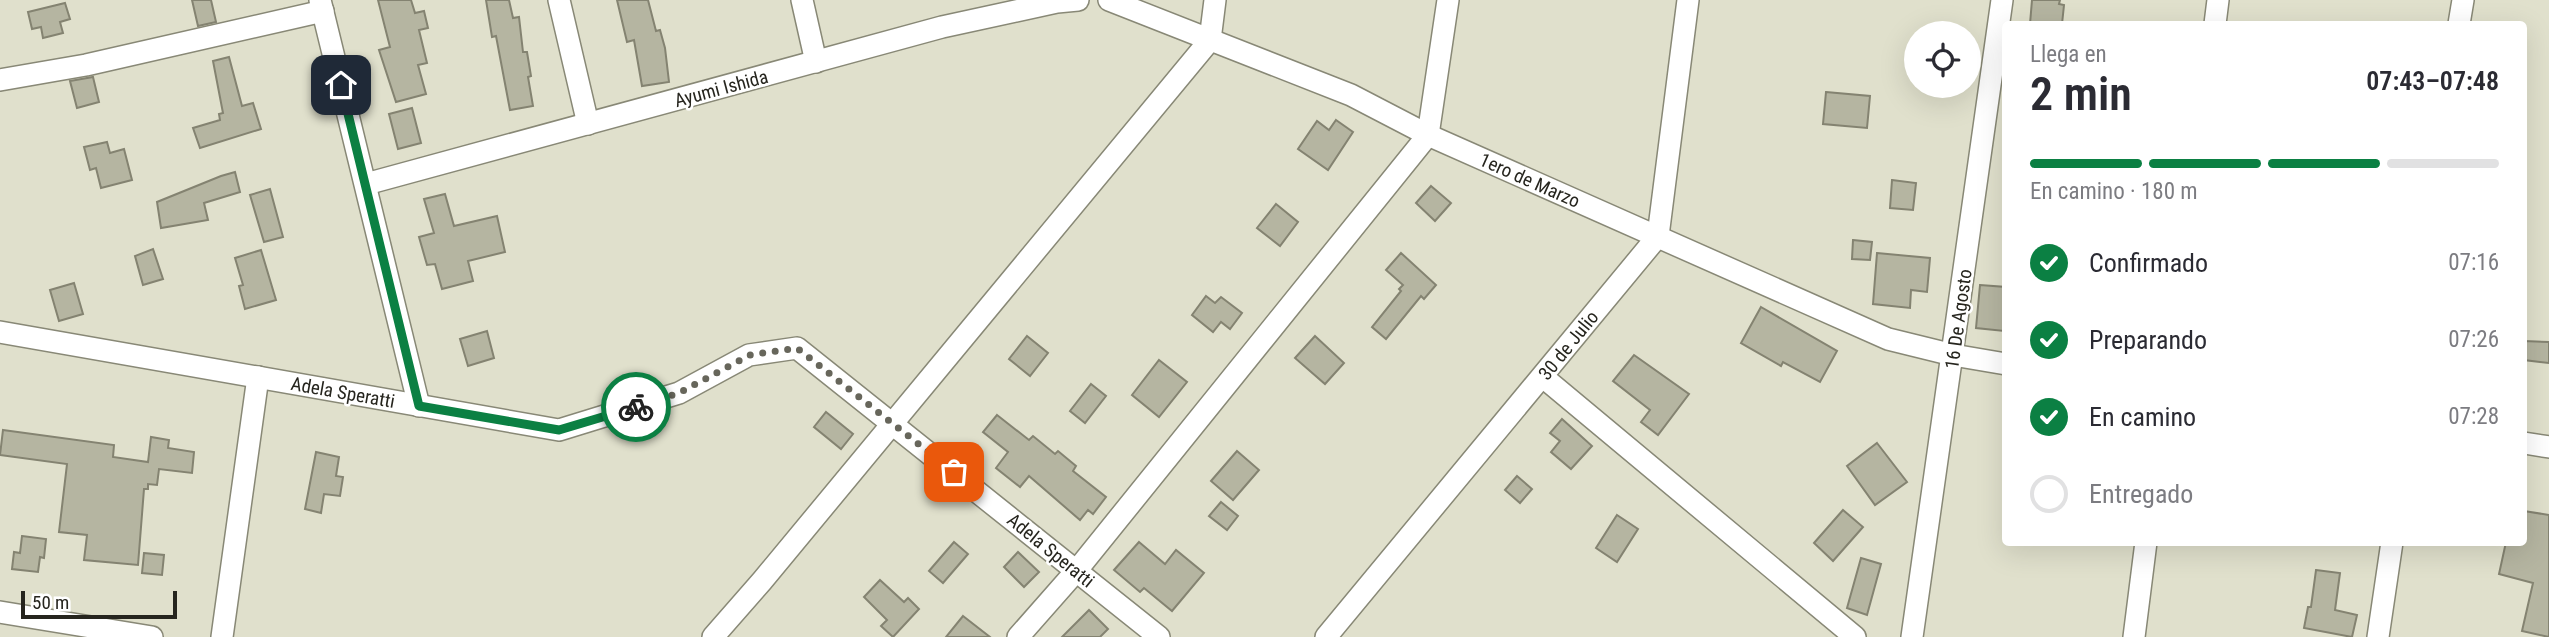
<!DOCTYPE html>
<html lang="es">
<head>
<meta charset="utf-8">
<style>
  body { margin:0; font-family:"Roboto Condensed",sans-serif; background:#f7f7f7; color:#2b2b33; height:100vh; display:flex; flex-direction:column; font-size:26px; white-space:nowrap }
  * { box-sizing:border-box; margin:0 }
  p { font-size:23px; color:#7c7c81 }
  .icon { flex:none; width:38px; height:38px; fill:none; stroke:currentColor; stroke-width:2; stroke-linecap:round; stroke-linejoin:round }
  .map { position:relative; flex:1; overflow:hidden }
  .panel { position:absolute; left:2002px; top:21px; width:525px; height:525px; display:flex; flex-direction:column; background:#fff; border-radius:7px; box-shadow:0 7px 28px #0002 }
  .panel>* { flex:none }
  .tools { position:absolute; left:1904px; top:21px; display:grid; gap:14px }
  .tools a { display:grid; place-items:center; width:77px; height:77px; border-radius:50%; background:#fff; box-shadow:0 7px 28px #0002; font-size:35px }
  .scale { position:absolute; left:21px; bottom:18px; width:156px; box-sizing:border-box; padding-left:7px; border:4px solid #26251e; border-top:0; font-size:19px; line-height:24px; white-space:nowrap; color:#26251e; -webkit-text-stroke:5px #fff; paint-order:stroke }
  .pin { position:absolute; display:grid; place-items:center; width:60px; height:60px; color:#fff; margin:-30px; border-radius:14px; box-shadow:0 4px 10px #0006 }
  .courier { position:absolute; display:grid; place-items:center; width:70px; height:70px; margin:-35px; border:5px solid #0b8043; border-radius:50%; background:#fff; color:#222; box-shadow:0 2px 9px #0007 }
  .summary em { font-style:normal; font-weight:600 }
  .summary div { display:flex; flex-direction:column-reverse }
  .summary { display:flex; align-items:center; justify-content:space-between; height:119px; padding:0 28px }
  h1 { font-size:46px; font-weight:600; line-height:52px }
  .bar { display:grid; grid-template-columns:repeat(4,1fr); gap:10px 7px; align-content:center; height:84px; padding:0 28px }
  .bar i { height:9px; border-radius:5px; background:#e1e1e2 }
  .bar .on { background:#0b8043 }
  .bar p { grid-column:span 4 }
  ol { padding:0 28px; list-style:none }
  li { display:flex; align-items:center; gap:21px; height:77px }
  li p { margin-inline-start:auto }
  li .icon { padding:7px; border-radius:50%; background:#0b8043; color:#fff; stroke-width:4 }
  li:last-child { color:#7c7c81 }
  li i { width:38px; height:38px; border:4px solid #e1e1e2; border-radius:50% }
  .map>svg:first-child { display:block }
</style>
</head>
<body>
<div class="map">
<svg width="2549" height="637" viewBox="0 0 2549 637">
  <rect width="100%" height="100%" fill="#e0e0cc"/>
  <g fill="#b5b5a1" stroke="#848371" stroke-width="2">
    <polygon points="192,0 211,0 216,22 198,26"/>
    <polygon points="378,0 411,0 415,13 424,11 428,28 419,30 427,63 418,65 426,94 396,102 379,50 390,47"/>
    <polygon points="486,0 509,0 513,18 519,17 523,52 527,52 531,76 528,77 533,106 510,110 496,36 492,37"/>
    <polygon points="617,0 648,0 656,31 660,30 665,48 669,82 642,86 634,40 627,42"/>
    <polygon points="2032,0 2060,0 2059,4 2064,5 2062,24 2030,24"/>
    <polygon points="65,3 70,19 60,22 63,33 43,38 41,27 32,29 28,12"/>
    <polygon points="229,57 242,106 253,103 261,129 200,148 193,128 220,120 219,114 223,113 213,61"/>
    <polygon points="93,77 99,102 77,108 70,81"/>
    <polygon points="1826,92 1870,96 1867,128 1823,124"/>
    <polygon points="412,108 421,143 398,149 389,114"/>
    <polygon points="1336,120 1353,132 1328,170 1298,149 1317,121 1329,130"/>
    <polygon points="107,142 110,153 124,149 132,180 101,188 96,168 90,170 84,147"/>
    <polygon points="235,172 240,192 204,203 208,220 161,228 157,202 221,176"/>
    <polygon points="1892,180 1916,183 1913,210 1890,208"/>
    <polygon points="1431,186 1451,203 1435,221 1416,203"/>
    <polygon points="270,189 283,237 264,242 250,195"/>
    <polygon points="445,194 454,226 497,216 505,252 468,261 473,281 442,289 435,264 427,265 419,237 434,233 424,199"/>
    <polygon points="1276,204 1298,222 1280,246 1257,228"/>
    <polygon points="1853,240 1872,242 1870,260 1852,259"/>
    <polygon points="153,249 163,279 143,285 135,256"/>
    <polygon points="261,250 276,300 245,309 239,286 243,285 235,258"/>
    <polygon points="1401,253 1436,285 1424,299 1421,296 1386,339 1372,327 1401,291 1399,289 1403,285 1386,270"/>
    <polygon points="1877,253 1930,258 1927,292 1911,290 1910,308 1873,304"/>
    <polygon points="74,283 83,314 59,321 50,290"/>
    <polygon points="1980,285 2006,287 2004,331 1976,328"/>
    <polygon points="1206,296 1215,303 1221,297 1242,313 1230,329 1221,322 1213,332 1192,315"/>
    <polygon points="1761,307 1837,351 1820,382 1783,362 1781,366 1741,343"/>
    <polygon points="487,331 494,358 468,366 460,339"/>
    <polygon points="1027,336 1048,353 1030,376 1009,359"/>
    <polygon points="1315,336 1344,363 1325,384 1295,358"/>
    <polygon points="2524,341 2549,342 2549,363 2524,360"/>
    <polygon points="1634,355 1689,394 1658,435 1641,422 1650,410 1613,381"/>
    <polygon points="1159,360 1187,382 1159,417 1132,395"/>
    <polygon points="1091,384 1106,396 1085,423 1070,411"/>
    <polygon points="826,412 853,434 841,449 814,427"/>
    <polygon points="997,415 1029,440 1033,436 1055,454 1058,451 1076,466 1073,471 1106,497 1093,514 1088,510 1080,520 1029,476 1020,487 996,468 1008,452 983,432"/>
    <polygon points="1562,419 1592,446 1571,469 1551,452 1560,441 1550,433"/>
    <polygon points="3,430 114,445 113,457 148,462 151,437 169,440 168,448 194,452 192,473 159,469 157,485 148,484 148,489 144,489 138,565 84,560 87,535 59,532 67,464 0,455"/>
    <polygon points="1877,443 1907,482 1875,505 1847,466"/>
    <polygon points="1237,451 1259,470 1233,500 1211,481"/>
    <polygon points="316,452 339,457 336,476 343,477 340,496 324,494 321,513 305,509"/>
    <polygon points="1517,476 1532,489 1520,503 1505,490"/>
    <polygon points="1221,502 1238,516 1227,530 1209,516"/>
    <polygon points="1843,510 1863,527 1833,561 1814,543"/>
    <polygon points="2524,511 2549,515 2549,637 2522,631 2533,583 2499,574 2506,542 2524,542"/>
    <polygon points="1617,515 1638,529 1617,562 1596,548"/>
    <polygon points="22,536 46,539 44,558 40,557 38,572 12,569 14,552 20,553"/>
    <polygon points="954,542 968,554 943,583 929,571"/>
    <polygon points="1139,542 1165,564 1176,550 1204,573 1172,611 1144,588 1140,592 1114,570"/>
    <polygon points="1018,552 1039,572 1024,587 1004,567"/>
    <polygon points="144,553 164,555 162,575 142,573"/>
    <polygon points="1861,558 1881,564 1867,615 1847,608"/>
    <polygon points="2316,570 2340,573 2335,610 2357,615 2352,637 2304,628 2308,607 2311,607"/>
    <polygon points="880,580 904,602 908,598 919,609 893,637 881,626 887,620 864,597"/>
    <polygon points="1089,610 1108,629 1100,637 1062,637"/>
    <polygon points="963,616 990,637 946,637"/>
  </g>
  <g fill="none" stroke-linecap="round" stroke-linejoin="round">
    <g stroke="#888876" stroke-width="24">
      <g id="street">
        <polyline points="320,0 419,406"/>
        <polyline points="559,0 588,124"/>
        <polyline points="802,0 816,62"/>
        <polyline points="1109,0 1351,95 1428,135 1888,339 1953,355 2006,364"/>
        <polyline points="2215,24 2218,0"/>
        <polyline points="2459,24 2463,0"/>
        <polyline points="0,80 86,65 323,11"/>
        <polyline points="366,184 942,27 1057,2 1078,0"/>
        <polyline points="0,332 559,430 679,393 749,355 797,348 1159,637"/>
        <polyline points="1543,377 1855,637"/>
        <polyline points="2524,443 2549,447"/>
        <polyline points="0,612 152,637"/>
        <polyline points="222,637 258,377"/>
        <polyline points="713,637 762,581 1210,40 1215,0"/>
        <polyline points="1018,637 1077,570 1428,135 1448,0"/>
        <polyline points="1326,637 1658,236 1688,0"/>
        <polyline points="1912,637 2002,0"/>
        <polyline points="2134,637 2146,542"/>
        <polyline points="2378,637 2392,542"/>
      </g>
    </g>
    <use href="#street" stroke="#fff" stroke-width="21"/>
  </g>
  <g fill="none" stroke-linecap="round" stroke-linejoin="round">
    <polyline stroke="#67665b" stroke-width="7" stroke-dasharray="0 12.6" points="636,407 679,393 750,355 797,348 954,472"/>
    <polyline stroke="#0b8043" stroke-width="9" points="341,85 419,406 559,430 636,407"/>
  </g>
  <g text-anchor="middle" stroke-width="5" stroke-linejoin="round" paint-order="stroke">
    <g font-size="19" fill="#26251e" stroke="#fff">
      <text transform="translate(721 88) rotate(-15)" y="7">Ayumi Ishida</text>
      <text transform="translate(1530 180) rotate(24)" y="7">1ero de Marzo</text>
      <text transform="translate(1958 319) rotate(-82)" y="7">16 De Agosto</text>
      <text transform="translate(1568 345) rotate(-51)" y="7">30 de Julio</text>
      <text transform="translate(343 392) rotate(10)" y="7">Adela Speratti</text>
      <text transform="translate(1051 550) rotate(39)" y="7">Adela Speratti</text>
    </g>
  </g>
</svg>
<div class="tools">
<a><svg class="icon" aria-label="locate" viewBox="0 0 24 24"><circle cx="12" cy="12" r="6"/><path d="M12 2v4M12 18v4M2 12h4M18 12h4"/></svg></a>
</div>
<div class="scale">50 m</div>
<div class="pin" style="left:954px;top:472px;background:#ea580c"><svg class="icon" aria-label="bag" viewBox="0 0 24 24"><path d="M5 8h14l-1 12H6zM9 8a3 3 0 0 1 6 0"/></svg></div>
<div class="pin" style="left:341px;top:85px;background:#1f2937"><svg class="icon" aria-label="home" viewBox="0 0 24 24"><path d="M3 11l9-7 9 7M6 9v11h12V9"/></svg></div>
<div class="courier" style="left:636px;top:407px"><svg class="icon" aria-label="bike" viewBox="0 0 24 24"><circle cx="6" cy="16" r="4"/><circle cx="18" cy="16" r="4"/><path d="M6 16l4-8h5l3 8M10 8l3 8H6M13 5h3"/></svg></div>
<section class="panel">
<div class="summary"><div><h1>2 min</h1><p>Llega en</p></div><em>07:43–07:48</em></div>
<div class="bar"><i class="on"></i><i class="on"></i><i class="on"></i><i></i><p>En camino · 180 m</p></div>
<ol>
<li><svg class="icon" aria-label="check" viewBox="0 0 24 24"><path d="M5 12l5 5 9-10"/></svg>Confirmado<p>07:16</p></li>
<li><svg class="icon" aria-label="check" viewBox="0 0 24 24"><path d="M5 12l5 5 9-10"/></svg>Preparando<p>07:26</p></li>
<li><svg class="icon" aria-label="check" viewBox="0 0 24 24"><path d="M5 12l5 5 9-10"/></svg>En camino<p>07:28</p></li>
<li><i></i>Entregado</li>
</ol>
</section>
</div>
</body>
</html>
